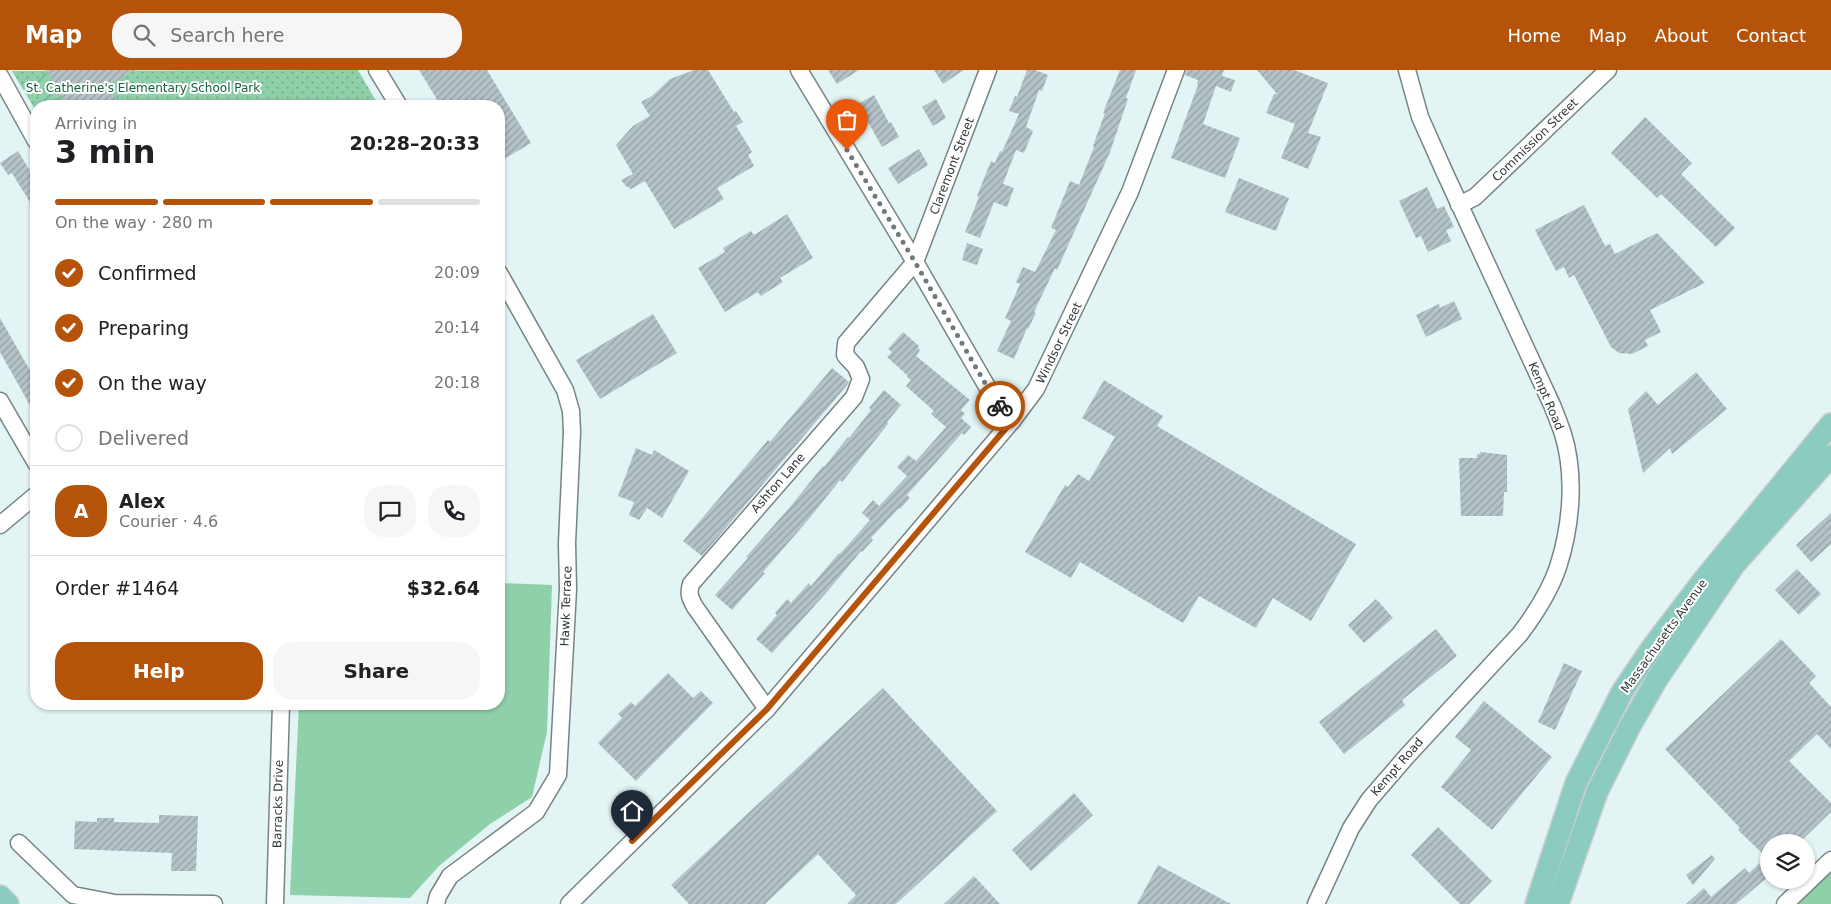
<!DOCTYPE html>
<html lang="en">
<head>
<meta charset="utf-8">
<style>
  body { margin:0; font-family:"DejaVu Sans",sans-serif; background:#f6f6f6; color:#202124; height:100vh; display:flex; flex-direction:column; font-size:19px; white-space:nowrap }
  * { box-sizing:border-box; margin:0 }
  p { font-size:16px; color:#757577 }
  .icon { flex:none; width:28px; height:28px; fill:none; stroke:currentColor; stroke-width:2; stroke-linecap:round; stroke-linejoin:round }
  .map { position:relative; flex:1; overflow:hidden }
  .side { position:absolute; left:30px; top:30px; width:475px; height:610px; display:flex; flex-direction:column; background:#fff; border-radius:20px; box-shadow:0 1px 4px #0004 }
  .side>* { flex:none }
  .tools { position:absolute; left:1760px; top:764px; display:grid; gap:10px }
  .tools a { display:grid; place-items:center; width:55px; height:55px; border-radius:50%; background:#fff; box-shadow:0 1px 4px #0004; font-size:25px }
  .pin { position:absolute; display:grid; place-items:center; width:42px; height:42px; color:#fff; margin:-51px -21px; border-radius:50% 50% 50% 0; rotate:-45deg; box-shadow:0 0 5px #0007 }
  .pin .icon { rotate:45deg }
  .courier { position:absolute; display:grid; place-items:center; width:50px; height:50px; margin:-25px; border:4px solid #b45309; border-radius:50%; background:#fff; color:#222; box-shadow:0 1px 6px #0007 }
  .head em { font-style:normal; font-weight:700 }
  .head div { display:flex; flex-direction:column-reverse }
  .head { display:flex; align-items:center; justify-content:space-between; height:85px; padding:0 25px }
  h1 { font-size:32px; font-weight:700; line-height:38px }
  .bar { display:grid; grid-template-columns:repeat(4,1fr); gap:8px 5px; align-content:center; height:60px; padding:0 25px }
  .bar i { height:6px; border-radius:4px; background:#e0e0e0 }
  .bar .active { background:#b45309 }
  .bar p { grid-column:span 4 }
  .line { display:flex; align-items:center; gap:12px; padding:0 25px; border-top:1px solid #e0e0e0 }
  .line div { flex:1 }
  .round { display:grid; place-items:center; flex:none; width:52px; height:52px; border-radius:20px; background:#f6f6f6 }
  ol { padding:0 25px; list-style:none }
  li { display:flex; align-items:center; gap:15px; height:55px }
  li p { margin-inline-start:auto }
  li .icon { padding:5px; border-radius:50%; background:#b45309; color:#fff; stroke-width:4 }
  li:last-child { color:#757577 }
  li i { width:28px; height:28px; border:2px solid #e0e0e0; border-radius:50% }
  .cta { display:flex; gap:10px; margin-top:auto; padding:10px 25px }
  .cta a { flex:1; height:58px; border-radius:20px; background:#b45309; color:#fff; font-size:20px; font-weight:700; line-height:58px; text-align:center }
  .cta a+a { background:#f6f6f6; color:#202124 }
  header { display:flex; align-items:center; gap:30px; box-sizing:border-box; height:70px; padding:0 25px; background:#b45309; color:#fff }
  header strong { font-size:24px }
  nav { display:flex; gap:28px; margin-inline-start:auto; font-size:18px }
  .search { width:350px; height:45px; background:#f6f6f6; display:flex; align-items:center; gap:12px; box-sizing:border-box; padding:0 18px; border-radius:20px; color:#757577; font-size:19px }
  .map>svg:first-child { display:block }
</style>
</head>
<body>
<header>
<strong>Map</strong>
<div class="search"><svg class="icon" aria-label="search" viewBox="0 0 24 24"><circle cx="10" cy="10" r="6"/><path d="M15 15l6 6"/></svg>Search here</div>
<nav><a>Home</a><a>Map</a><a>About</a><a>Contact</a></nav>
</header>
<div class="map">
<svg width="1831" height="834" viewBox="0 0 1831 834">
  <defs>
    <pattern id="park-dots" width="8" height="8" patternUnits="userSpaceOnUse" patternTransform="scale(1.25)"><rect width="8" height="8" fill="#8ed0aa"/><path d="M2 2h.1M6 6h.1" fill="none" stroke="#75aa8b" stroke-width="1.8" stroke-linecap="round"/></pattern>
    <pattern id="garden-furrows" width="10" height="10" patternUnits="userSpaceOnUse" patternTransform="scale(1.25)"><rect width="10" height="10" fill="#8ed0aa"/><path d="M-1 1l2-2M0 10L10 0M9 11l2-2" fill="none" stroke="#75aa8b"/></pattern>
    <pattern id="building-hatch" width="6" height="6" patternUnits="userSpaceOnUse" patternTransform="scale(1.25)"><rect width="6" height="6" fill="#b4c3c7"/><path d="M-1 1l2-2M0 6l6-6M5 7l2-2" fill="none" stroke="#939fa3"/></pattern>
  </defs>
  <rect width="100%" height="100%" fill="#e3f4f4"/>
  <g fill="#8ed0aa">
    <polygon points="499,513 552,515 547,662 532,727 490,754 439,796 410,828 290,825 299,634 499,634"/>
    <polygon points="1831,801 1831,834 1797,834"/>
  </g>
  <polygon fill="url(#park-dots)" points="358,0 379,36 36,36 36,41 12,1"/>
  <polygon fill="url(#garden-furrows)" points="48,2 67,36 43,36 30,13"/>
  <g fill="url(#building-hatch)">
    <polygon points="46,0 135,0 108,16 120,36 67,36"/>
    <polygon points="419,0 487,0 531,73 499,92 499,36 441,36"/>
    <polygon points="694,0 708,0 734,42 736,41 743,52 736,56 752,82 748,85 754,96 717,118 724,129 674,159 645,111 631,119 626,116 621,110 633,104 616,75 633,56 650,46 641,32 652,26 670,9"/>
    <polygon points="828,0 859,0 837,14"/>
    <polygon points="934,0 964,0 943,14"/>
    <polygon points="1027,0 1035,0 1048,5 1042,21 1039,20 1026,57 1033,61 1024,83 1016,80 1003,114 1014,118 1007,137 994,132 980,168 965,162 979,127 977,126 991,91 995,93 1000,81 1002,82 1019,44 1009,41 1015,26 1017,27"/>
    <polygon points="1120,0 1136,0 1126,28 1128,29 1110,82 1062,189 1057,200 1055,198 1034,242 1036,243 1028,259 1027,258 1014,289 997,281 1011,251 1005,248 1020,214 1016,212 1023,197 1035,202 1056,160 1051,158 1070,111 1079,115 1094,77 1093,76 1105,43 1103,43"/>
    <polygon points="1186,0 1224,0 1222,6 1235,10 1231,22 1216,16 1203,54 1240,68 1225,108 1171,88 1198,15 1197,14 1198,10 1185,5"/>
    <polygon points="1257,0 1294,0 1328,13 1308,63 1321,67 1308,99 1281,88 1295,54 1266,43 1274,24 1277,24"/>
    <polygon points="874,25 889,53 891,52 899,67 882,77 858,34"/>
    <polygon points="936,29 946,48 933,56 922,37"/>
    <polygon points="1645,47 1692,93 1681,104 1735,158 1716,177 1661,124 1657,128 1611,83"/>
    <polygon points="919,79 928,95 898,114 888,98"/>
    <polygon points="18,81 30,101 36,97 36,142 12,103 8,105 0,93"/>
    <polygon points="1239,108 1289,128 1276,161 1225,142"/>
    <polygon points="1427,117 1437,139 1444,136 1454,157 1446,160 1451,171 1428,182 1421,166 1416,168 1399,131"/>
    <polygon points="1584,135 1605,176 1610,174 1615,184 1657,163 1705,213 1650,240 1661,262 1645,270 1648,276 1632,284 1619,283 1611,277 1574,205 1569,208 1564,197 1556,201 1535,160"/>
    <polygon points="787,144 813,188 780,208 783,212 761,226 758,222 725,242 698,198 725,182 723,178 751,161 754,165"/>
    <polygon points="967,173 983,179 977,195 962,190"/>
    <polygon points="1454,231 1462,249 1426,267 1416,245 1439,234 1440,238"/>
    <polygon points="653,244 677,283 600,329 576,290"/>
    <polygon points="0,248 36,311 36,346 0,282"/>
    <polygon points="903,262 919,276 918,278 920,280 916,286 970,330 961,340 965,344 961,348 971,357 964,365 962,363 907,425 910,428 900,439 899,438 871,468 873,470 862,482 861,481 827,522 772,583 756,569 777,545 775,543 787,529 791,533 809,513 811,516 839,483 840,484 870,450 862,443 873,430 879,436 907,406 897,397 908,385 916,391 946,357 931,344 934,341 906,316 911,310 907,307 908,306 887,287 892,282 888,279"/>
    <polygon points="832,298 849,312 848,314 702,486 683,471 768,370 770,372"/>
    <polygon points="1696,302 1727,339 1672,384 1670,378 1643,403 1628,339 1646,321 1658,335"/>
    <polygon points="1104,310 1163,346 1157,356 1356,474 1311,551 1273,528 1256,558 1199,526 1183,553 1080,492 1071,508 1025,482 1065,415 1068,417 1078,404 1089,411 1115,367 1082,348"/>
    <polygon points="884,320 901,335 887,352 888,354 842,412 840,410 808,450 763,502 765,503 732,540 715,525 748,488 746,487 790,437 823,396 824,397 848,367 849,368 871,340 869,338"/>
    <polygon points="636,378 652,385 654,380 689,401 662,448 647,438 639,450 629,445 634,432 618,426"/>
    <polygon points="1480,382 1507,385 1507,422 1504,422 1503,446 1461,446 1459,388 1477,388 1477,384 1480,384"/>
    <polygon points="1831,443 1831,474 1811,492 1796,475"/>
    <polygon points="1797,499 1821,524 1799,545 1775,520"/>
    <polygon points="1376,529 1393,548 1364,573 1348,555"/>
    <polygon points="1436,559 1457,586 1402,630 1405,635 1344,684 1319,652"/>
    <polygon points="1781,569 1816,606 1809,613 1831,637 1831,679 1817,664 1789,691 1831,733 1831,742 1800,772 1769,772 1769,806 1736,834 1686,834 1704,818 1711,827 1745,798 1749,803 1766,787 1738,760 1740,758 1665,679"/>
    <polygon points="1564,593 1582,601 1555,660 1538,652"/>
    <polygon points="668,603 693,628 701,621 713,633 636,711 598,673 622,648 618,644 631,632 635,636"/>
    <polygon points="883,618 997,741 896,834 847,834 856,825 818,784 765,834 689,834 671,815"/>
    <polygon points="1484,631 1552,687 1492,760 1441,717 1471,680 1455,667"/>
    <polygon points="1074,723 1093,745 1031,801 1012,780"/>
    <polygon points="159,745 198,746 196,801 171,801 172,783 74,779 75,751 97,752 97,748 114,748 114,752 159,753"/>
    <polygon points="1438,757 1492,811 1469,834 1460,834 1411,785"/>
    <polygon points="1712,785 1715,789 1693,815 1686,805"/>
    <polygon points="1158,795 1231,834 1137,834"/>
    <polygon points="974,806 1000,834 944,834"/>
  </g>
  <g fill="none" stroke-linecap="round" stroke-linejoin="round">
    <g stroke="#768485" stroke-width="19">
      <g id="minor">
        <polyline points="377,0 399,36"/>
        <polyline points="799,0 915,192 993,327 1012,351"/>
        <polyline points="0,6 36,71"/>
        <polyline points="1459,135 1475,127 1608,0"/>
        <polyline points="0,331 36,393"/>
        <polyline points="0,455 36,425"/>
        <path d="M767,639l-72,-102c-5,-9 -7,-13 -4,-23l163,-187 7,-18 -5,-12 -11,-12 1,-12 69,-81 73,-192"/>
        <polyline points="19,773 73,825 115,833 214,834"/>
        <polyline points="275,834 281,634"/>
        <polyline points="436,834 438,826 450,806 536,742 558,705 568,519 567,473 572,362 571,341 565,320 499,203"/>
        <polyline points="569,834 767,639 1012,351 1036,319 1130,122 1176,0"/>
        <path d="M1316,834l35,-76 18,-28 38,-44 113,-122c15,-20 30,-43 38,-67 13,-40 18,-91 5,-133 -3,-9 -7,-19 -11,-29l-108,-234 -24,-54 -13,-47"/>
        <polyline points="1785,834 1831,790"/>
      </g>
    </g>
    <g stroke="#cecfcf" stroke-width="24">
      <g id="major">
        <polyline points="0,826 8,834"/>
        <polyline points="1536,834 1576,713 1622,622 1651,579 1702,512 1831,354"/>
        <polyline points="1558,834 1597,722 1630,656 1657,609 1734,495 1831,386"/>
      </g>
    </g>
    <use href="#minor" stroke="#fff" stroke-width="16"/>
    <use href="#major" stroke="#8ccbc0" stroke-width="21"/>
  </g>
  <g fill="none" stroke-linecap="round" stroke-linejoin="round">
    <polyline stroke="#707a7a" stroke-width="5" stroke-dasharray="0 9" points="847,80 915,192 993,327 1000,336"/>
    <polyline stroke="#b45309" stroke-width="6" points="632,771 767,639 1012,351 1000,336"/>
  </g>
  <g text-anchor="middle" stroke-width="4" stroke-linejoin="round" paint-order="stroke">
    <g font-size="12" fill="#14613e" stroke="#fff">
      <text x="143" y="22">St. Catherine's Elementary School Park</text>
    </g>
    <g font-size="12" fill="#323838" stroke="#fff">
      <text transform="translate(1535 70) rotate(-44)" y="4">Commission Street</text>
      <text transform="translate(952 96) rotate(-69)" y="4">Claremont Street</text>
      <text transform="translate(1059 273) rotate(-64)" y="4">Windsor Street</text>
      <text transform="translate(1546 326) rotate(67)" y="4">Kempt Road</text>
      <text transform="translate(778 413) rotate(-49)" y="4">Ashton Lane</text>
      <text transform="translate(566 536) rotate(-88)" y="4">Hawk Terrace</text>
      <text transform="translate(1664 566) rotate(-54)" y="4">Massachusetts Avenue</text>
      <text transform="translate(1397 697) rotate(-49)" y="4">Kempt Road</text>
      <text transform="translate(278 734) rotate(-89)" y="4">Barracks Drive</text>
    </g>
  </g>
</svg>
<div class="tools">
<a><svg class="icon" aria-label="layers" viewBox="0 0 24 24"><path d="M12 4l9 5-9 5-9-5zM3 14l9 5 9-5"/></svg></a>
</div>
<div class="pin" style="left:847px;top:80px;background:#ea580c"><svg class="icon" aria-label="bag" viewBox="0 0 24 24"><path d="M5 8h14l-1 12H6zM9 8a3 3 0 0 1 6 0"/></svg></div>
<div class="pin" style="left:632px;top:771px;background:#1f2937"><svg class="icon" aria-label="home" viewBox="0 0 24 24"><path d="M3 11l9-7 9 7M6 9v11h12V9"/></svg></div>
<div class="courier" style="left:1000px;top:336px"><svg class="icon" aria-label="bike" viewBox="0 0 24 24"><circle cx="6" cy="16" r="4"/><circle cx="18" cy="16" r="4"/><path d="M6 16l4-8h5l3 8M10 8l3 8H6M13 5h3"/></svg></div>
<section class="side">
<div class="head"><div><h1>3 min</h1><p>Arriving in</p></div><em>20:28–20:33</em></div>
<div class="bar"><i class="active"></i><i class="active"></i><i class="active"></i><i></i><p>On the way · 280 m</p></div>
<ol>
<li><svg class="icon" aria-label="check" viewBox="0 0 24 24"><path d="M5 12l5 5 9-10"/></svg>Confirmed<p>20:09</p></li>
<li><svg class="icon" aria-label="check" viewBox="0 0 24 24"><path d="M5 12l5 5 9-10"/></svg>Preparing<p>20:14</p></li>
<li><svg class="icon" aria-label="check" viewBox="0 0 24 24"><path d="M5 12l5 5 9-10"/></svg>On the way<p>20:18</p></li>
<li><i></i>Delivered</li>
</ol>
<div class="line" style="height:90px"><b class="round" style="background:#b45309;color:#fff">A</b><div><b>Alex</b><p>Courier · 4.6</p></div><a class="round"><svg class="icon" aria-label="chat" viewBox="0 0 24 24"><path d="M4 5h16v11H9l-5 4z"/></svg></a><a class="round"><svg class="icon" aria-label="phone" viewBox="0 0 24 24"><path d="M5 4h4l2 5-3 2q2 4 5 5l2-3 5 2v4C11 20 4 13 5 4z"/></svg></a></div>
<div class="line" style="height:65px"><div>Order #1464</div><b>$32.64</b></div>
<div class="cta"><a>Help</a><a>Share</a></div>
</section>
</div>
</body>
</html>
